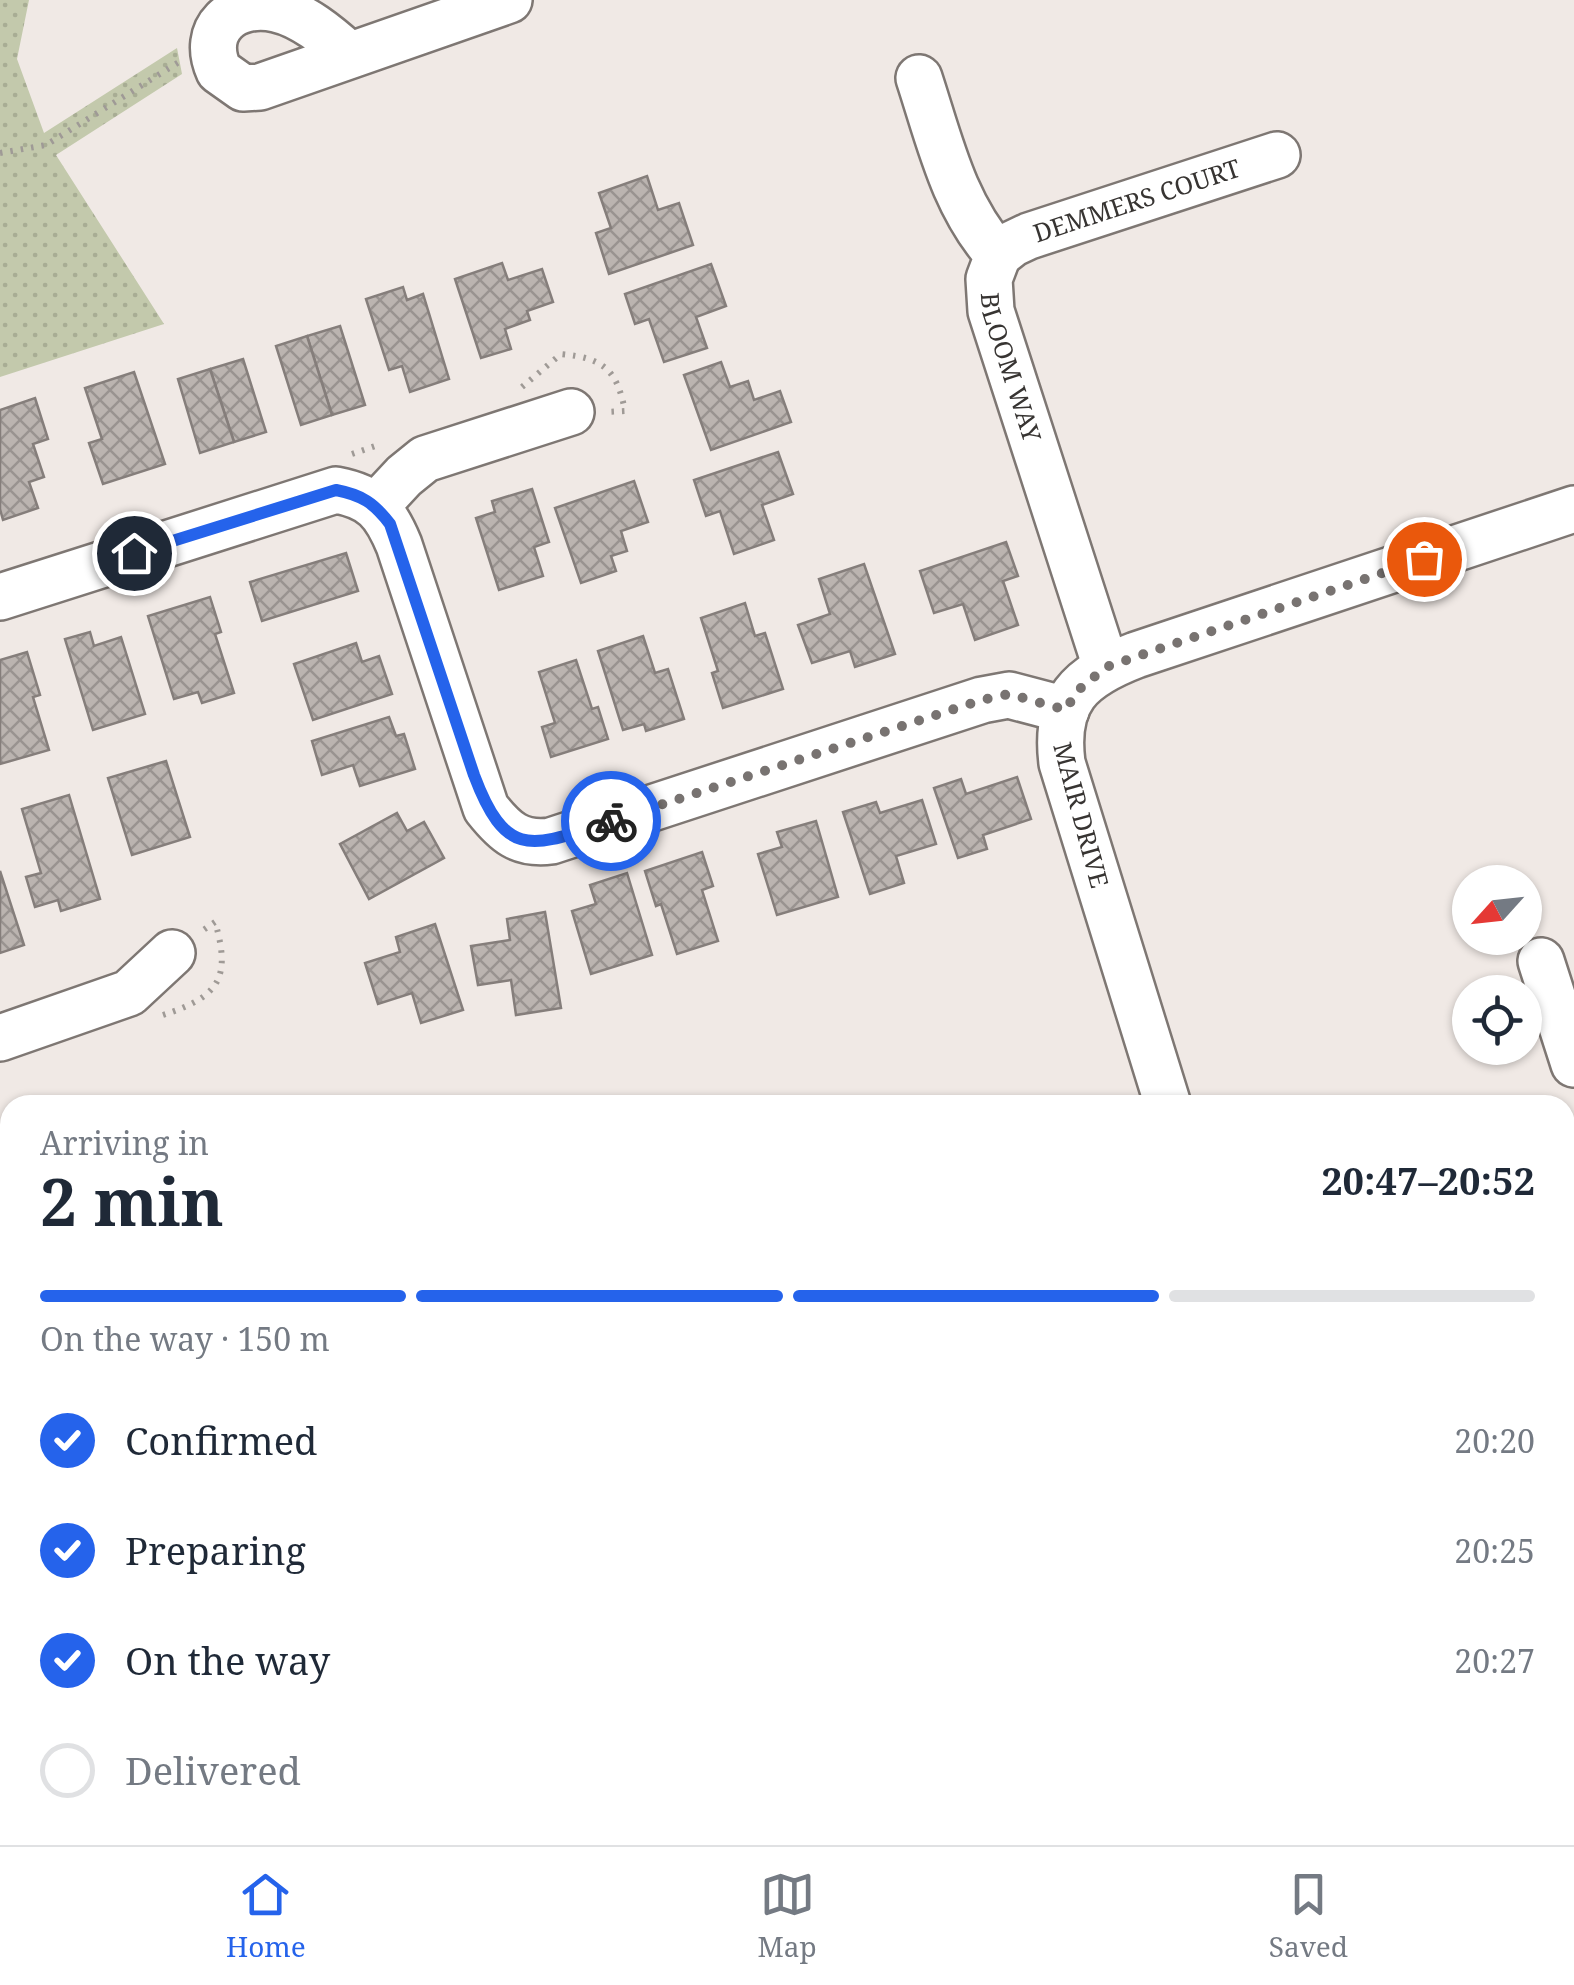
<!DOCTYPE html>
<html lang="en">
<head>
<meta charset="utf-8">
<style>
  body { margin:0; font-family:"Noto Serif",serif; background:#f2f2f3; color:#1f2937; height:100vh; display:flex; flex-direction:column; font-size:38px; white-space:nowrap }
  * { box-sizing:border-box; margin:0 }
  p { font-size:32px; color:#747a83 }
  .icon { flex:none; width:55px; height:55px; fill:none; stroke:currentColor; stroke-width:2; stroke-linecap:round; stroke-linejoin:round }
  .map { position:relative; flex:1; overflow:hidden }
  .panel { position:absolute; left:0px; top:1095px; width:1575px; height:750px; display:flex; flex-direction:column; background:#fff; border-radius:30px 30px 0 0; box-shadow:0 2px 8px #0004 }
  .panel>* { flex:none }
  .needle { width:65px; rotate:243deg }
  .controls { position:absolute; left:1452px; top:865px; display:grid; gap:20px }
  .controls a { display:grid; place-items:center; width:90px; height:90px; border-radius:50%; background:#fff; box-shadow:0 2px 8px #0004; font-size:50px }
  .pin { position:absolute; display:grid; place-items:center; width:85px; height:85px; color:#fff; margin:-42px; border:5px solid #fff; border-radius:50%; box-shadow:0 2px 10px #0007 }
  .courier { position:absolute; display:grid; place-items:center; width:100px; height:100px; margin:-50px; border:8px solid #2563eb; border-radius:50%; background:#fff; color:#222; box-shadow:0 2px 12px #0007 }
  .summary em { font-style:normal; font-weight:700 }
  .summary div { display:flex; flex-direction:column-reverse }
  .summary { display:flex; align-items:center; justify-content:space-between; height:170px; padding:0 40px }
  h1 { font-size:65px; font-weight:700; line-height:75px }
  .bar { display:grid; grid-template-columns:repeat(4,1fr); gap:15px 10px; align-content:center; height:120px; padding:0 40px }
  .bar i { height:12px; border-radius:8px; background:#e0e1e3 }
  .bar .on { background:#2563eb }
  .bar p { grid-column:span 4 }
  ol { padding:0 40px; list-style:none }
  li { display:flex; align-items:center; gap:30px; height:110px }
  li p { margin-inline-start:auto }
  li .icon { padding:10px; border-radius:50%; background:#2563eb; color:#fff; stroke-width:4 }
  li:last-child { color:#747a83 }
  li i { width:55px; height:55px; border:5px solid #e0e1e3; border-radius:50% }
  .tab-bar { display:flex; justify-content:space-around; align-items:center; height:140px; border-top:2px solid #e0e1e3; background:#fff; font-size:28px; color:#747a83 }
  .tab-bar a { display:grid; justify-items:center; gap:5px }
  .tab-bar .on { color:#2563eb }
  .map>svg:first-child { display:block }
</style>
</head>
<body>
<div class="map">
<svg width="1574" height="1845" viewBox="0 0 1574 1845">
  <defs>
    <pattern id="grass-dots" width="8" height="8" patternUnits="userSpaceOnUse" patternTransform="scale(2.5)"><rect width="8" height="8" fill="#c3c9ac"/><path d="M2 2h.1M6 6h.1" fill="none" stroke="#a8ad94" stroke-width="1.8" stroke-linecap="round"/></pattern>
    <pattern id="forest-firs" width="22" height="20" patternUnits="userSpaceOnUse" patternTransform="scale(2.5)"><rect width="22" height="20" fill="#c3c9ac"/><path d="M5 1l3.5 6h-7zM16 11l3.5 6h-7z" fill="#a8ad94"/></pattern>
    <pattern id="building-cross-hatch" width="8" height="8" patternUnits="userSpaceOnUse" patternTransform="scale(2.5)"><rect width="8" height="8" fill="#bbb4b0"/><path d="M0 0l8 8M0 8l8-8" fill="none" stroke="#999390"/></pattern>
  </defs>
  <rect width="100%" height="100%" fill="#f0e9e5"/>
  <g fill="url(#grass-dots)">
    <polygon points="0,0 29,0 17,59 44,133 177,48 182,74 56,155 164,324 0,377"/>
    <polygon points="1574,1297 1574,1685 1565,1677 1565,1300"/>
  </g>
  <g fill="url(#forest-firs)">
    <polygon points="0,1707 10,1715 10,1835 148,1835 160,1845 0,1845"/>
    <polygon points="696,1835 1262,1835 1265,1845 664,1845"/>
  </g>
  <g fill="url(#building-cross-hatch)" stroke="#857e7b" stroke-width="2.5">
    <polygon points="647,176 658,210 679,203 693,245 609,274 596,233 611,228 599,193"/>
    <polygon points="502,263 508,280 542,269 553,302 527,311 530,320 505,329 511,349 481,358 455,279"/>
    <polygon points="711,264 726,306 696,317 707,348 664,362 649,319 635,324 625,294"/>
    <polygon points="403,287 407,300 423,294 449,379 410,392 402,366 389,370 366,299"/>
    <polygon points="340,326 365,405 332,415 307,336"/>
    <polygon points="307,336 332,415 301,425 276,346"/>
    <polygon points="243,359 266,432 234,442 210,369"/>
    <polygon points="721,362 730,387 748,381 754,400 780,391 791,422 711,450 684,375"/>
    <polygon points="210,369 234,442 200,453 178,379"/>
    <polygon points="134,372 165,464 103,484 89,443 102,439 85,388"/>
    <polygon points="35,398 48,439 33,444 44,477 29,482 38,508 3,520 0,509 0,410"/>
    <polygon points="778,452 793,494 762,505 774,540 734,554 720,511 706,516 694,480"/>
    <polygon points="634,481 648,522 621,531 627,551 611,556 616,571 581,583 555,508"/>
    <polygon points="532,489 549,542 534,547 543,576 499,590 476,518 495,512 492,501"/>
    <polygon points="1006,542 1018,576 1003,581 1018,625 975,640 963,604 934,613 920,571"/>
    <polygon points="346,553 358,591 262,621 250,582"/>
    <polygon points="864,564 895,654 855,667 850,651 812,663 798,625 830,614 819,579"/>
    <polygon points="210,597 221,632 215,634 234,693 202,703 198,692 174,699 148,616"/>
    <polygon points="745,603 755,636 765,633 783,689 723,708 712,673 718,671 701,618"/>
    <polygon points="90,632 94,646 121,637 145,714 93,730 65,639"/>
    <polygon points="643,636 655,673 668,669 684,719 646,731 644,724 623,730 598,651"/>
    <polygon points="356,643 362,662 379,656 392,694 313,720 294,664"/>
    <polygon points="27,652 40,695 33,697 49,750 0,764 0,660"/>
    <polygon points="576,660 592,709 598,707 608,739 551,757 542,727 555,723 539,672"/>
    <polygon points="389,717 396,736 404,734 415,769 360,786 353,765 322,775 312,741"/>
    <polygon points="166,761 190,837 132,855 108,778"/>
    <polygon points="1017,777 1031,819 983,835 987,849 958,858 934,788 961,779 966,794"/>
    <polygon points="69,795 100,899 61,911 58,900 35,907 26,877 41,873 22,809"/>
    <polygon points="922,800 936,844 896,856 904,883 870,894 843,812 876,802 880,813"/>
    <polygon points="397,813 407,831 424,822 444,858 369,899 340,844"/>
    <polygon points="816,821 838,897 777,915 758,854 782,847 777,832"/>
    <polygon points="702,852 713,886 702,890 718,941 677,954 661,904 656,906 645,871"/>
    <polygon points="0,871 24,945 0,953"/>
    <polygon points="627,873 652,955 591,974 572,911 596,904 590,885"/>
    <polygon points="545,912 561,1008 516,1015 511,980 478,985 471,946 510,940 507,919"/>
    <polygon points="435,924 463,1010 421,1023 412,993 378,1004 365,963 400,952 396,937"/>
  </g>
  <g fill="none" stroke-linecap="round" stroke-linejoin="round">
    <g stroke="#7e7773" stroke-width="50">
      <g id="minor">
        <path d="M348,54c-20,-18 -45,-39 -72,-45 -43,-9 -76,20 -57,62l24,17 17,-1 249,-87"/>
        <path id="s1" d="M919,78c21,64 34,126 79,177l-9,24 2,32 115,356"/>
        <path id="s2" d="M998,255l14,-11 17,-8 248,-81"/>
        <polyline points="376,506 404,476 425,459 571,412"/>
        <path d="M0,597l336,-107c37,7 49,21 63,55l87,263c19,24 33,37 65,33l431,-141 27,-5 57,15"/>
        <polyline points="1541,961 1574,1064"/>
        <polyline points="0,1038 129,993 172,953"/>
        <path d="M1168,1105l-106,-342c-8,-63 17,-86 74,-108l438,-146"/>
        <polyline points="1565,1261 1574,1257"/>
        <polyline points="0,1667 10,1676"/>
        <polyline points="190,1835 201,1845"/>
        <polyline points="1301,1835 1304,1845"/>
        <polyline points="550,1845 571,1835"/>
      </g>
    </g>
    <g stroke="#9f9a96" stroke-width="6" stroke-dasharray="2.5 8" stroke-linecap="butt">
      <polyline points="0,153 46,145 179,62"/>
      <path d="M522,387l39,-33c43,4 56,16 64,57l-20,1"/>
      <polyline points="352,454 378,445"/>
      <path d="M163,1015c55,-18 69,-36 52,-93l-16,11"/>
      <polyline points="467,1845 496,1835"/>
    </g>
    <use href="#minor" stroke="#fff" stroke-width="45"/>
  </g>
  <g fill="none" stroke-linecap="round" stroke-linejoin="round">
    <polyline stroke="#787371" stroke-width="10" stroke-dasharray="0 18" points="611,821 982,700 1009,694 1066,710 1076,692 1106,667 1424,559"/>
    <path stroke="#2563eb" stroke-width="12" d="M134,553l202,-63c26,5 38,13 54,34l84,251c33,88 60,71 137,46"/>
  </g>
  <g text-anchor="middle" stroke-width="9" stroke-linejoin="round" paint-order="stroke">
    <g font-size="25" fill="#373432" stroke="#fff">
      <text dy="9" stroke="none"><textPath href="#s2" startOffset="150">DEMMERS COURT</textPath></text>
      <text dy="9" stroke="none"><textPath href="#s1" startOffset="312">BLOOM WAY</textPath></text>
      <text transform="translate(1081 815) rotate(75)" y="9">MAIR DRIVE</text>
    </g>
  </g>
</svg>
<div class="controls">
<a><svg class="needle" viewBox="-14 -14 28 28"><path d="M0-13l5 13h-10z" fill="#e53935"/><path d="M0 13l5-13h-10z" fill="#747a83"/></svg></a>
<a><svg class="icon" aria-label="locate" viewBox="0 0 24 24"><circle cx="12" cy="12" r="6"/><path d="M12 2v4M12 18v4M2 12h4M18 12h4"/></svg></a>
</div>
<div class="pin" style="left:1424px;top:559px;background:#ea580c"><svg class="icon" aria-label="bag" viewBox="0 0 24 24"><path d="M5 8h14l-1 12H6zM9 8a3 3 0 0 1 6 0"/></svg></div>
<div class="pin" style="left:134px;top:553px;background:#1f2937"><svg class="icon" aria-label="home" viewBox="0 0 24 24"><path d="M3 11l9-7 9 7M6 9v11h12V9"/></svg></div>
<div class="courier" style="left:611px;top:821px"><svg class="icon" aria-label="bike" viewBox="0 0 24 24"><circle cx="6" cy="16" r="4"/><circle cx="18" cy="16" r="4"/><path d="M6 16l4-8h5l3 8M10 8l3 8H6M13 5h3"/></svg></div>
<section class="panel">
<div class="summary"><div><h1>2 min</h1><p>Arriving in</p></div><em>20:47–20:52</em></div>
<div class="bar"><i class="on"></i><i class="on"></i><i class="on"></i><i></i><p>On the way · 150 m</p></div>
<ol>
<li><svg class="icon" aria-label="check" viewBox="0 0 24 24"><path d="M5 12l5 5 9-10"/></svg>Confirmed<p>20:20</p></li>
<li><svg class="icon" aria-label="check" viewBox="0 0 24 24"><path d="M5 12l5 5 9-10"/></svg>Preparing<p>20:25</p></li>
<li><svg class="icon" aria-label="check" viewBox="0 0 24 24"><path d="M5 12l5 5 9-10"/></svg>On the way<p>20:27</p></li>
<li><i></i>Delivered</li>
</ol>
</section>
</div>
<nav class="tab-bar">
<a class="on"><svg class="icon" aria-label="home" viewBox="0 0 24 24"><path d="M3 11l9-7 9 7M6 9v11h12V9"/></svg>Home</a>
<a><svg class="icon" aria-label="map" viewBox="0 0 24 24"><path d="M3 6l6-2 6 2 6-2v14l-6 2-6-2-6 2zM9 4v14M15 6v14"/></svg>Map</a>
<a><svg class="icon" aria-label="saved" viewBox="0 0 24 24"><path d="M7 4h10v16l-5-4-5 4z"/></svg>Saved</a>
</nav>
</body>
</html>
